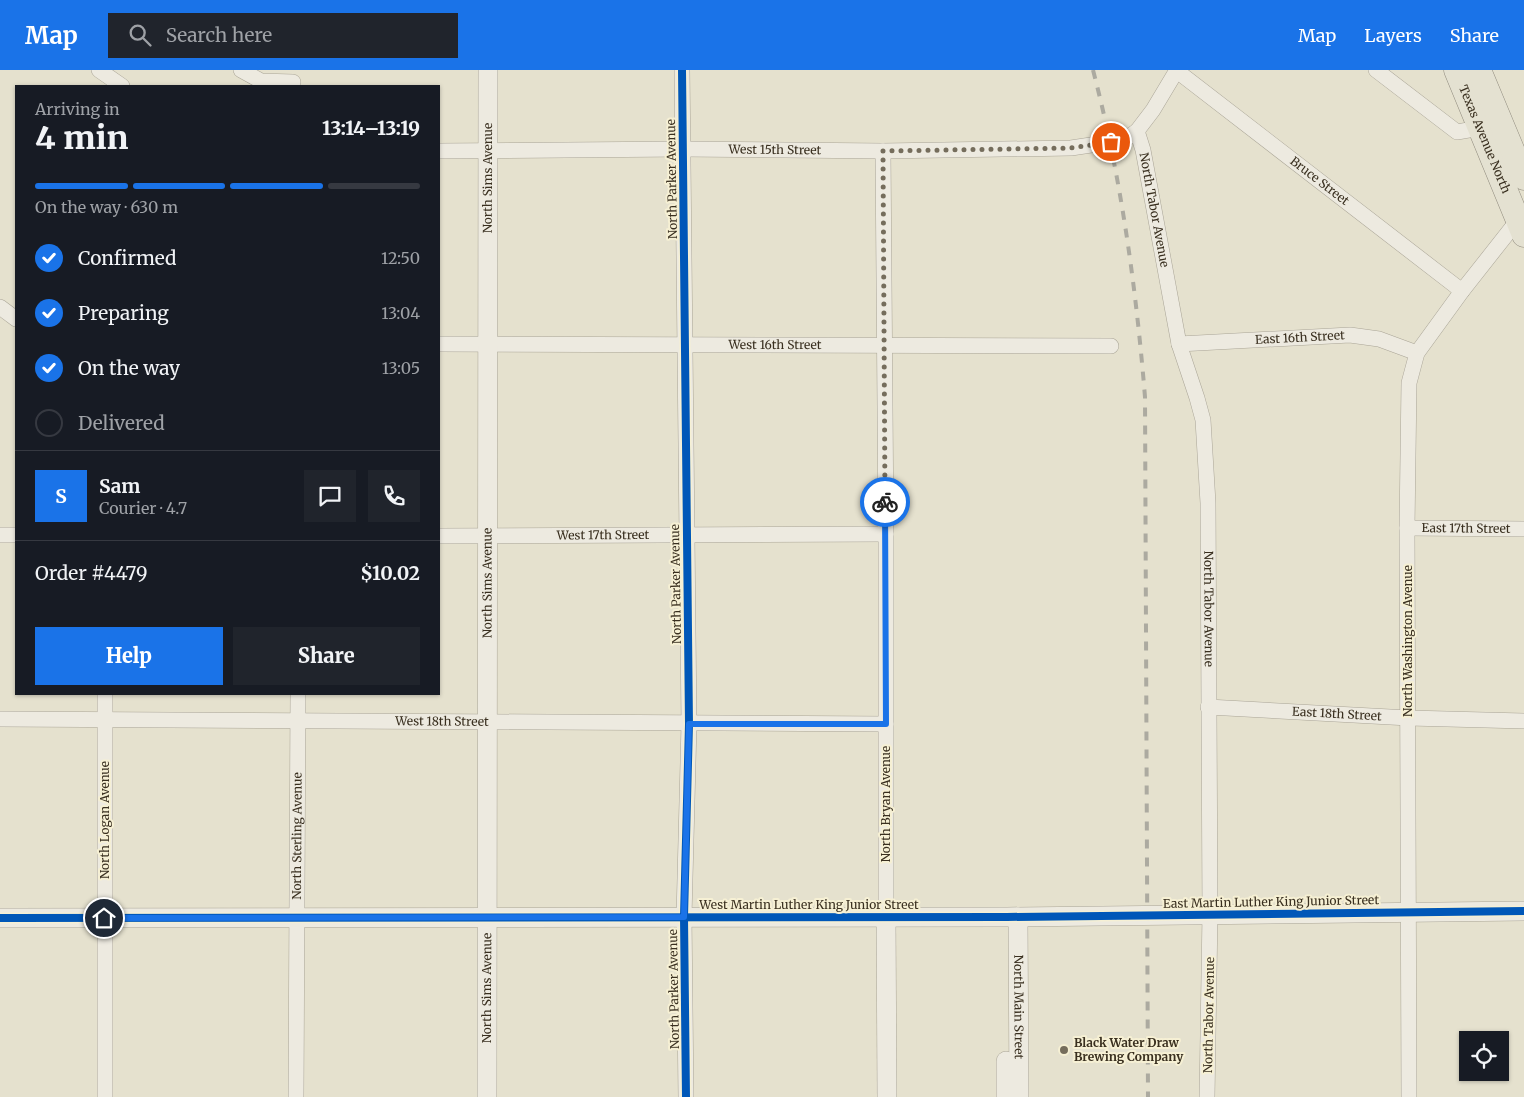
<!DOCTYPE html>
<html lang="en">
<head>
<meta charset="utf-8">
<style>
  body { margin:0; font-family:Merriweather,serif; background:#20242c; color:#f1f3f6; height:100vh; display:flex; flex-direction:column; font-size:19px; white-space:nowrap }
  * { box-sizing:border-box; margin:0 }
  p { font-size:16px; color:#9ea1a6 }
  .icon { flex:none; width:28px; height:28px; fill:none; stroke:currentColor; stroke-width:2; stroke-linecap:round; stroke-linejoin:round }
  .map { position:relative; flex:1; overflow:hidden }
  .panel { position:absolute; left:15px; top:15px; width:425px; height:610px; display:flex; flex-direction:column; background:#171b24; border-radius:0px; box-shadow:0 1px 4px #0004 }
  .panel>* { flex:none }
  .tools { position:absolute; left:1459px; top:961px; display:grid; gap:10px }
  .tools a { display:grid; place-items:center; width:50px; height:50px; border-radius:0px; background:#171b24; box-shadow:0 1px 4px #0004; font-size:25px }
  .pin { position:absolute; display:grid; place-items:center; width:42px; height:42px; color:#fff; margin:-21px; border:2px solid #fff; border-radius:50%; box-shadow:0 1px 5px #0007 }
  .courier { position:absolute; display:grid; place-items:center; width:50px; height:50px; margin:-25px; border:4px solid #1a73e8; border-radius:50%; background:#fff; color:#222; box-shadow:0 1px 6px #0007 }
  .summary em { font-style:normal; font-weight:800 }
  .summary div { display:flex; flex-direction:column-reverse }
  .summary { display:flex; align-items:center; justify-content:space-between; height:85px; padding:0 20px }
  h1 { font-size:32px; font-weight:800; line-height:38px }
  .bar { display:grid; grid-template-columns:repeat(4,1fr); gap:8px 5px; align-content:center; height:60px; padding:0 20px }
  .bar i { height:6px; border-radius:4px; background:#363941 }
  .bar .selected { background:#1a73e8 }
  .bar p { grid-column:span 4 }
  .line { display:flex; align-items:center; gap:12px; padding:0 20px; border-top:1px solid #363941 }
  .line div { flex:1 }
  .round { display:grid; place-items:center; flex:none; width:52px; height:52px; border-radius:0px; background:#20242c }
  ol { padding:0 20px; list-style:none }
  li { display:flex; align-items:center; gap:15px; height:55px }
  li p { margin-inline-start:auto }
  li .icon { padding:5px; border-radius:50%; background:#1a73e8; color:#fff; stroke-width:4 }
  li:last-child { color:#9ea1a6 }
  li i { width:28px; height:28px; border:2px solid #363941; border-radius:50% }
  .button { display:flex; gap:10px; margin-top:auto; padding:10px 20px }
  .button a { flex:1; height:58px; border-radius:0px; background:#1a73e8; color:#fff; font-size:20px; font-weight:800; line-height:58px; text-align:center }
  .button a+a { background:#20242c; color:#f1f3f6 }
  header { display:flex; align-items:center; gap:30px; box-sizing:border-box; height:70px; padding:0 25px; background:#1a73e8; color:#fff }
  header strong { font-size:24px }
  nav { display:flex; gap:28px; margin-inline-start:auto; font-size:18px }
  .search { width:350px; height:45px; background:#20242c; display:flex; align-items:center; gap:12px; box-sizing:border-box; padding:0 18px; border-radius:0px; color:#9ea1a6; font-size:19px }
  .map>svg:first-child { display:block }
</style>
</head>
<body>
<header>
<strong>Map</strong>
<div class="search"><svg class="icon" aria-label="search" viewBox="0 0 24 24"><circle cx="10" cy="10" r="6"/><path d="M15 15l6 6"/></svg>Search here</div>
<nav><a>Map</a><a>Layers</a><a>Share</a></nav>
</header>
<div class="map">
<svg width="1524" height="1027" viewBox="0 0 1524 1027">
  <rect width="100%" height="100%" fill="#e5e1ce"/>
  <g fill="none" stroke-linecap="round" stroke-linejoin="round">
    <g stroke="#aaa597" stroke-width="16">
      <g id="minor">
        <polyline points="99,0 122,16"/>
        <polyline points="241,0 261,11 293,12"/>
        <polyline points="682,0 689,654 684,847 686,1027"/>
        <polyline points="1376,0 1457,62 1480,58"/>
        <path id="s1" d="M1177,1l285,220"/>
        <path id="s2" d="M1137,61l6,19 36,194 18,54 6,22 5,83 2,411 -3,183"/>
        <path id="s3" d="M439,81l244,-2 200,2 188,-3 40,-6 16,-4 10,-7 16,-21 24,-40"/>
        <polyline points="883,81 886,464 886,846"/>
        <polyline points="0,237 16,249"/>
        <path id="s4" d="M439,274l672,2"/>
        <path id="s5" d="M1179,274l171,-9 29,4 38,14"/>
        <path id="s6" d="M1407,458l117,1"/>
        <polyline points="0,465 16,465"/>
        <path id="s7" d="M439,466l447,-2"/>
        <polyline points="105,624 105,1027"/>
        <path id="s8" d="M1208,637l201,11 115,3"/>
        <path id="s9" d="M0,649l886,5"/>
        <path id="s10" d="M296,1027l2,-403"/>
        <polyline points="1409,1027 1407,458 1409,313 1417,283 1462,221 1518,150"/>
      </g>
    </g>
    <g stroke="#aaa597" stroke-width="20">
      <g id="tertiary">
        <polyline points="886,846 887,1027"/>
        <path id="s11" d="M1018,847l1,180"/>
        <polyline points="0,848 1007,847 1524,841"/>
        <path id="s12" d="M487,1027l1,-1027"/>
        <polyline points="1006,1027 1006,991"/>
      </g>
    </g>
    <g stroke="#908b7e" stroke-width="25">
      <g id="primary">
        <path id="s13" d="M1456,0l68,165"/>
        <polyline points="1479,0 1524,108"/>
      </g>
    </g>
    <use href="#minor" stroke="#edeae0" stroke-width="15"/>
    <use href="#tertiary" stroke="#edeae0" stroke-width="19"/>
    <use href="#primary" stroke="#e4e1d1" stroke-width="24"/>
    <path stroke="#acaaa0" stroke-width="4" stroke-dasharray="9 9" stroke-linecap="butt" d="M1093,0c28,107 43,217 52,327l3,700"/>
    <g stroke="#f6f0d4" stroke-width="11">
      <g id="cycleway">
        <polyline points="682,0 689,654 684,847 686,1027"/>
        <polyline points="0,848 1007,847 1524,841"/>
      </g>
    </g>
    <use href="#cycleway" stroke="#0057b8" stroke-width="8"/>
  </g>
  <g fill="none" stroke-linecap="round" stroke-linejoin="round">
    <polyline stroke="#756d5c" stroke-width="5" stroke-dasharray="0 9" points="885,432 883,81 1071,78 1111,72"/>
    <polyline stroke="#1a73e8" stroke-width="6" points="104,848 684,847 689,654 886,654 885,432"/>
  </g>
  <circle fill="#756d5c" stroke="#f6f0d4" stroke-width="2" cx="1064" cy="980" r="5"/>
  <g text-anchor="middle" stroke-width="4" stroke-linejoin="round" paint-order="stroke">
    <g font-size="12" fill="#392f1f" stroke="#f6f0d4">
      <text dy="4" stroke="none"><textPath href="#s13" startOffset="75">Texas Avenue North</textPath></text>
      <text dy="4" stroke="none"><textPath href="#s3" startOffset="336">West 15th Street</textPath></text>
      <text dy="4" stroke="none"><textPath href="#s12" startOffset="919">North Sims Avenue</textPath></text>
      <text transform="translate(672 109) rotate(-91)" y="4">North Parker Avenue</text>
      <text dy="4" stroke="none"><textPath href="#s1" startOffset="180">Bruce Street</textPath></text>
      <text dy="4" stroke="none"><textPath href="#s2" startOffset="81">North Tabor Avenue</textPath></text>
      <text dy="4" stroke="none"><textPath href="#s5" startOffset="121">East 16th Street</textPath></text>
      <text dy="4" stroke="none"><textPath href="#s4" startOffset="336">West 16th Street</textPath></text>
      <text dy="4" stroke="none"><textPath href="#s6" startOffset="59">East 17th Street</textPath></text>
      <text dy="4" stroke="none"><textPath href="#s7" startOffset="164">West 17th Street</textPath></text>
      <text dy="4" stroke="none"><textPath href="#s12" startOffset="514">North Sims Avenue</textPath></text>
      <text transform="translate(676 514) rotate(-91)" y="4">North Parker Avenue</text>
      <text dy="4" stroke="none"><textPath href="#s2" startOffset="486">North Tabor Avenue</textPath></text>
      <text transform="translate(1408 571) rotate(-90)" y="4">North Washington Avenue</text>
      <text dy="4" stroke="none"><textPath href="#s8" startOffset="129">East 18th Street</textPath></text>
      <text dy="4" stroke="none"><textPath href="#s9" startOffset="442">West 18th Street</textPath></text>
      <text transform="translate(886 734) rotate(-90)" y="4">North Bryan Avenue</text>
      <text transform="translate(105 750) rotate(-90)" y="4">North Logan Avenue</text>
      <text dy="4" stroke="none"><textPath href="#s10" startOffset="261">North Sterling Avenue</textPath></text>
      <text transform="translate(1271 832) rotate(-1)" y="4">East Martin Luther King Junior Street</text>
      <text x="809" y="839">West Martin Luther King Junior Street</text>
      <text dy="4" stroke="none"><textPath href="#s12" startOffset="109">North Sims Avenue</textPath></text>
      <text transform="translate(674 919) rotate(-91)" y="4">North Parker Avenue</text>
      <text dy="4" stroke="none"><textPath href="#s11" startOffset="90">North Main Street</textPath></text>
      <text transform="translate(1209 945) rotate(-89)" y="4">North Tabor Avenue</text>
    </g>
    <g font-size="12" font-weight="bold" fill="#392f1f" stroke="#f6f0d4" text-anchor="start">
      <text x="1074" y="977">Black Water Draw<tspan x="1074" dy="14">Brewing Company</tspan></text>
    </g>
  </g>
</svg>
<div class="tools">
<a><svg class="icon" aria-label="locate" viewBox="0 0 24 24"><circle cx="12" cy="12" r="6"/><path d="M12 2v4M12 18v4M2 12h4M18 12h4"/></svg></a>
</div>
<div class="pin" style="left:1111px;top:72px;background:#ea580c"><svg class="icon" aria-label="bag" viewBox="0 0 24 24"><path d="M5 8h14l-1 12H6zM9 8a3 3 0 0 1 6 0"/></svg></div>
<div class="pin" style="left:104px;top:848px;background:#1f2937"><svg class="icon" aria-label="home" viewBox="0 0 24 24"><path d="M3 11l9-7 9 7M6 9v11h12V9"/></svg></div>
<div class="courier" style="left:885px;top:432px"><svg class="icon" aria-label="bike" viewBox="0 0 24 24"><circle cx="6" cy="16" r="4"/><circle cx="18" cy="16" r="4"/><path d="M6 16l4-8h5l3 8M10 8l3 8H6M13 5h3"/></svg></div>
<section class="panel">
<div class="summary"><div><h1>4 min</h1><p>Arriving in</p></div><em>13:14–13:19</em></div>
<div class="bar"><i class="selected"></i><i class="selected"></i><i class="selected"></i><i></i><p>On the way · 630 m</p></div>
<ol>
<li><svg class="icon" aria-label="check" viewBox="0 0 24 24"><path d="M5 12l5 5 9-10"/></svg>Confirmed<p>12:50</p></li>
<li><svg class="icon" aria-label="check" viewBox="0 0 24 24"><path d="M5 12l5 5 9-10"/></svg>Preparing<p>13:04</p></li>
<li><svg class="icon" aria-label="check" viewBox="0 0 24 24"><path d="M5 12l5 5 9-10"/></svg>On the way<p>13:05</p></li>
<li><i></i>Delivered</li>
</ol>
<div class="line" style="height:90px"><b class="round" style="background:#1a73e8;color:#fff">S</b><div><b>Sam</b><p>Courier · 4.7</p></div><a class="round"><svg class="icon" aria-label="chat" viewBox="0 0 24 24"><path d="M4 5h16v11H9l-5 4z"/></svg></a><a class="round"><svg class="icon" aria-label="phone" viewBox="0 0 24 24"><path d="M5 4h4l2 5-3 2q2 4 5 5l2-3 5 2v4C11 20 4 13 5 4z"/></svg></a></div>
<div class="line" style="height:65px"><div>Order #4479</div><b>$10.02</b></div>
<div class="button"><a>Help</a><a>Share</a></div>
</section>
</div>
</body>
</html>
